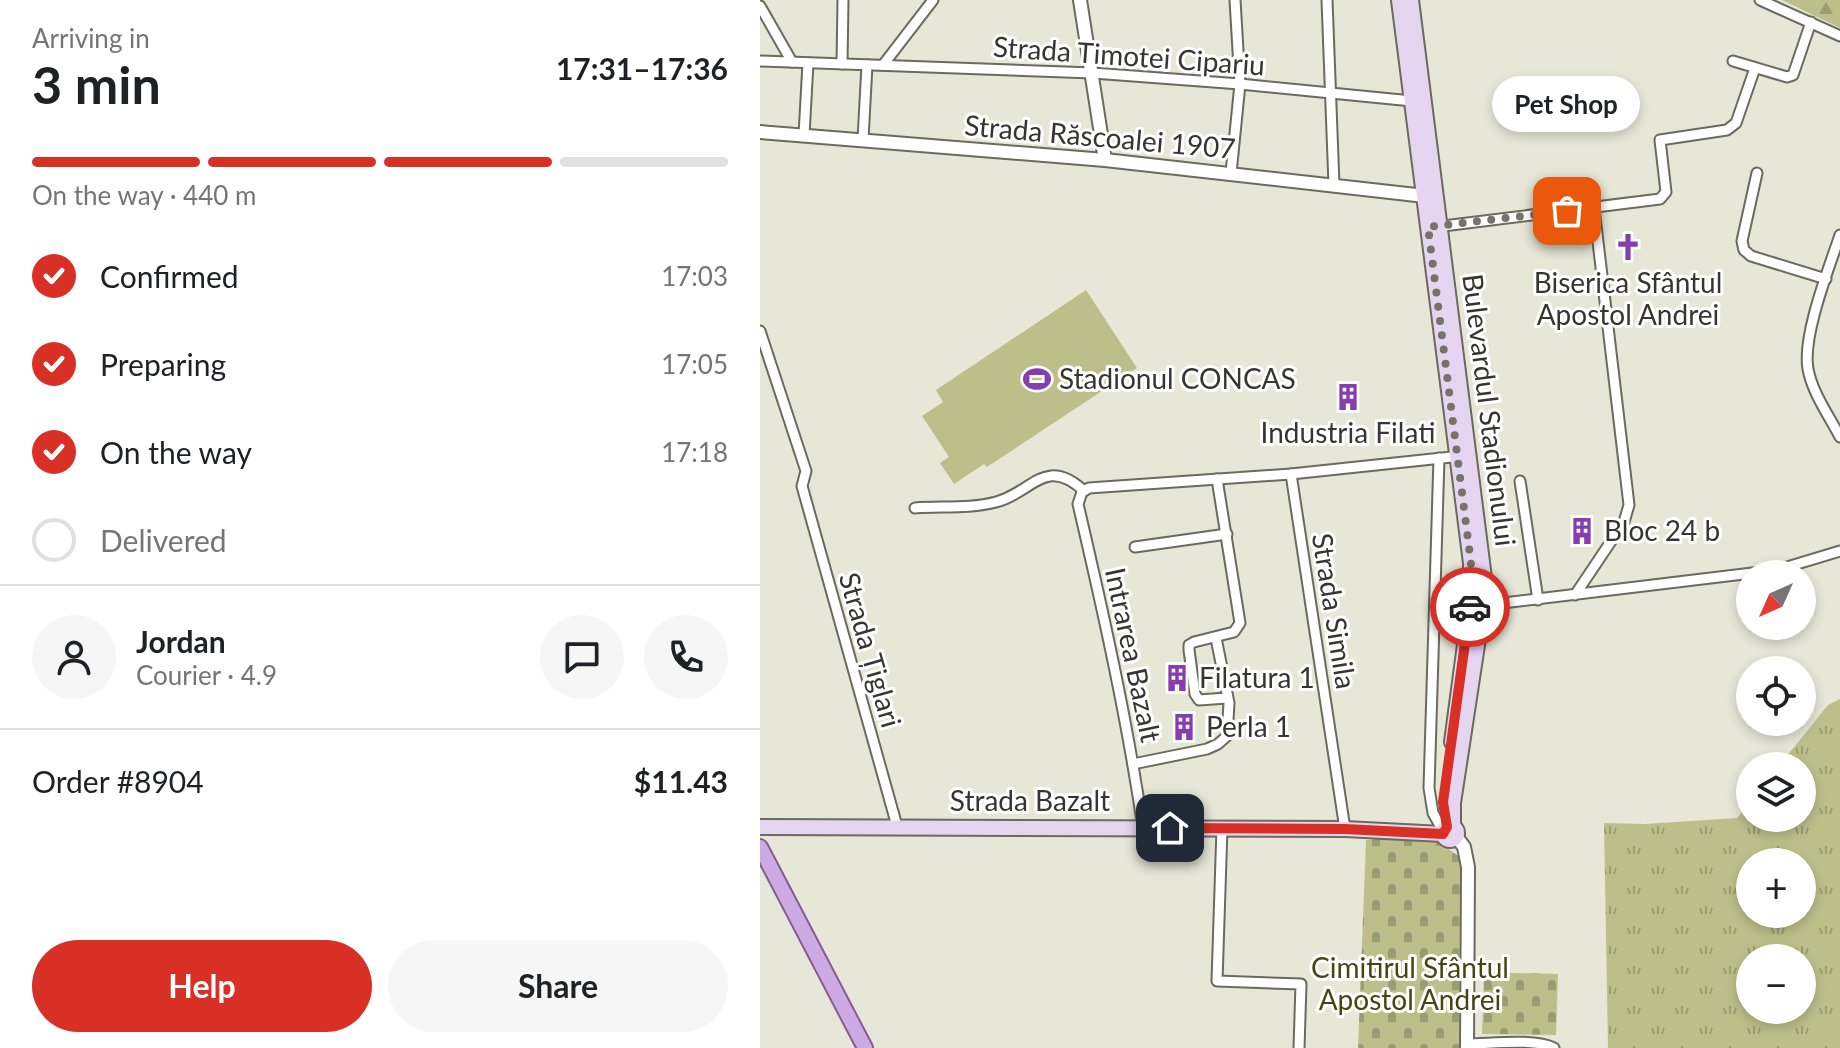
<!DOCTYPE html>
<html lang="en">
<head>
<meta charset="utf-8">
<style>
  body { margin:0; font-family:Lato,sans-serif; background:#f6f6f6; color:#202124; height:100vh; display:flex; flex-direction:column; font-size:30px; white-space:nowrap }
  * { box-sizing:border-box; margin:0 }
  p { font-size:26px; color:#757577 }
  .icon { flex:none; width:44px; height:44px; fill:none; stroke:currentColor; stroke-width:2; stroke-linecap:round; stroke-linejoin:round }
  .map { position:relative; flex:1; overflow:hidden }
  .side { display:flex; flex-direction:column; background:#fff; width:760px }
  .side>* { flex:none }
  .needle { width:52px; rotate:225deg }
  .controls { position:absolute; left:976px; top:560px; display:grid; gap:16px }
  .controls a { display:grid; place-items:center; width:80px; height:80px; border-radius:50%; background:#fff; box-shadow:0 4px 12px #0003; font-size:40px }
  .pin { position:absolute; display:grid; place-items:center; width:68px; height:68px; color:#fff; margin:-34px; border-radius:16px; box-shadow:0 4px 12px #0006 }
  .courier { position:absolute; display:grid; place-items:center; width:80px; height:80px; margin:-40px; border:6px solid #d93025; border-radius:50%; background:#fff; color:#222; box-shadow:0 2px 10px #0007 }
  .bubble { position:absolute; height:56px; border-radius:28px; background:#fff; box-shadow:0 4px 12px #0003; font-size:26px; font-weight:700; line-height:56px; text-align:center }
  .overview em { font-style:normal; font-weight:700 }
  .overview div { display:flex; flex-direction:column-reverse }
  .overview { display:flex; align-items:center; justify-content:space-between; height:136px; padding:0 32px }
  h1 { font-size:52px; font-weight:700; line-height:60px }
  .bar { display:grid; grid-template-columns:repeat(4,1fr); gap:12px 8px; align-content:center; height:96px; padding:0 32px }
  .bar i { height:10px; border-radius:6px; background:#e0e0e0 }
  .bar .active { background:#d93025 }
  .bar p { grid-column:span 4 }
  .line { display:flex; align-items:center; gap:20px; padding:0 32px; border-top:2px solid #e0e0e0 }
  .line div { flex:1 }
  .round { display:grid; place-items:center; flex:none; width:84px; height:84px; border-radius:42px; background:#f6f6f6 }
  ol { padding:0 32px; list-style:none }
  li { display:flex; align-items:center; gap:24px; height:88px }
  li p { margin-inline-start:auto }
  li .icon { padding:8px; border-radius:50%; background:#d93025; color:#fff; stroke-width:4 }
  li:last-child { color:#757577 }
  li i { width:44px; height:44px; border:4px solid #e0e0e0; border-radius:50% }
  .action { display:flex; gap:16px; margin-top:auto; padding:16px 32px }
  .action a { flex:1; height:92px; border-radius:48px; background:#d93025; color:#fff; font-size:32px; font-weight:700; line-height:92px; text-align:center }
  .action a+a { background:#f6f6f6; color:#202124 }
  main { display:flex; flex:1; min-height:0 }
  .map>svg:first-child { display:block }
</style>
</head>
<body>
<main>
<section class="side">
<div class="overview"><div><h1>3 min</h1><p>Arriving in</p></div><em>17:31–17:36</em></div>
<div class="bar"><i class="active"></i><i class="active"></i><i class="active"></i><i></i><p>On the way · 440 m</p></div>
<ol>
<li><svg class="icon" aria-label="check" viewBox="0 0 24 24"><path d="M5 12l5 5 9-10"/></svg>Confirmed<p>17:03</p></li>
<li><svg class="icon" aria-label="check" viewBox="0 0 24 24"><path d="M5 12l5 5 9-10"/></svg>Preparing<p>17:05</p></li>
<li><svg class="icon" aria-label="check" viewBox="0 0 24 24"><path d="M5 12l5 5 9-10"/></svg>On the way<p>17:18</p></li>
<li><i></i>Delivered</li>
</ol>
<div class="line" style="height:144px"><a class="round"><svg class="icon" aria-label="person" viewBox="0 0 24 24"><circle cx="12" cy="8" r="4"/><path d="M4 21q1-7 8-7t8 7"/></svg></a><div><b>Jordan</b><p>Courier · 4.9</p></div><a class="round"><svg class="icon" aria-label="chat" viewBox="0 0 24 24"><path d="M4 5h16v11H9l-5 4z"/></svg></a><a class="round"><svg class="icon" aria-label="phone" viewBox="0 0 24 24"><path d="M5 4h4l2 5-3 2q2 4 5 5l2-3 5 2v4C11 20 4 13 5 4z"/></svg></a></div>
<div class="line" style="height:104px"><div>Order #8904</div><b>$11.43</b></div>
<div class="action"><a>Help</a><a>Share</a></div>
</section>
<div class="map">
<svg width="1080" height="1048" viewBox="0 0 1080 1048">
  <defs>
    <pattern id="grass-tufts" width="24" height="20" patternUnits="userSpaceOnUse" patternTransform="scale(2)"><rect width="24" height="20" fill="#bdbf8b"/><path d="M3 7l-1-3M5 7V3M7 7l1-3M15 17l-1-3M17 17v-4M19 17l1-3" fill="none" stroke="#9a9c72"/></pattern>
    <pattern id="forest-firs" width="22" height="20" patternUnits="userSpaceOnUse" patternTransform="scale(2)"><rect width="22" height="20" fill="#bdbf8b"/><path d="M5 1l3.5 6h-7zM16 11l3.5 6h-7z" fill="#9a9c72"/></pattern>
    <pattern id="cemetery-stones" width="16" height="16" patternUnits="userSpaceOnUse" patternTransform="scale(2)"><rect width="16" height="16" fill="#bdbf8b"/><path d="M2 7V4a2 2 0 0 1 4 0v3zM10 15v-3a2 2 0 0 1 4 0v3z" fill="#9a9c72"/></pattern>
  </defs>
  <rect width="100%" height="100%" fill="#e6e7d7"/>
  <path fill="url(#grass-tufts)" fill-rule="evenodd" d="M1080,699v349h-232l-4,-225 41,1 92,-6 13,-16v16h52v-52h-23l49,-61zM990,862h52v52h-52zM990,958h52v52h-52z"/>
  <polygon fill="url(#forest-firs)" points="1022,0 1080,0 1080,28"/>
  <g fill="url(#cemetery-stones)">
    <polygon points="650,836 680,843 700,857 699,1048 598,1048 606,840"/>
    <polygon points="724,972 798,974 796,1035 722,1034"/>
  </g>
  <polygon fill="#bdbf8b" points="326,290 377,368 227,467 224,464 194,484 180,463 189,457 162,416 183,402 176,390"/>
  <g fill="none" stroke-linecap="round" stroke-linejoin="round">
    <g stroke="#6a6a5d" stroke-width="13">
      <g id="minor">
        <polyline points="567,0 574,185"/>
        <polyline points="1000,0 1080,36"/>
        <polyline points="0,6 32,62"/>
        <polyline points="0,61 333,73 480,84 652,101"/>
        <polyline points="973,61 1027,77 1033,75 1051,22"/>
        <polyline points="82,64 83,0"/>
        <polyline points="123,65 173,0"/>
        <polyline points="44,135 48,63"/>
        <polyline points="103,139 107,65"/>
        <polyline points="471,173 480,84 475,0"/>
        <polyline points="997,173 982,241 984,250 991,256 1066,279"/>
        <polyline points="675,227 900,199 906,192 900,140 967,130 976,123 995,68"/>
        <path d="M1080,235c-11,33 -38,101 -32,134 4,23 21,47 32,68"/>
        <polyline points="0,331 46,471 42,486 137,826"/>
        <polyline points="679,458 669,788 673,813 683,831"/>
        <polyline points="531,474 585,829"/>
        <polyline points="457,479 480,623 474,632 434,642 429,645 429,650 435,694 439,700 467,698"/>
        <polyline points="760,481 778,600"/>
        <path d="M155,508c26,-2 55,1 81,-6 36,-9 49,-47 88,-11"/>
        <polyline points="375,547 467,534"/>
        <polyline points="815,595 864,522 869,505 834,208"/>
        <polyline points="718,606 1017,570 1080,551"/>
        <polyline points="373,764 447,749 458,744 467,736 469,703 456,638"/>
        <path d="M383,828c-16,-109 -40,-217 -65,-324l4,-12 7,-4 202,-14 170,-18"/>
        <polyline points="462,828 457,981 541,984 539,1048"/>
        <path d="M707,1044c23,0 68,-6 87,4"/>
      </g>
    </g>
    <g stroke="#6a6a5d" stroke-width="16">
      <g id="tertiary">
        <polyline points="320,0 345,160"/>
        <polyline points="0,132 345,160 674,197"/>
        <polyline points="696,836 704,847 708,867 707,1048"/>
      </g>
    </g>
    <g stroke="#6a6a5d" stroke-width="18">
      <g id="secondary">
        <polyline points="639,0 711,563 710,607 692,742"/>
        <polyline points="651,0 724,578 721,619 693,803 693,827"/>
        <circle cx="690" cy="833" r="7"/>
        <polyline points="0,827 585,829 683,834"/>
      </g>
    </g>
    <g stroke="#825d98" stroke-width="18">
      <polyline id="primary" points="0,847 105,1048"/>
    </g>
    <use href="#minor" stroke="#fff" stroke-width="9"/>
    <use href="#tertiary" stroke="#fff" stroke-width="12"/>
    <use href="#secondary" stroke="#e6d5f1" stroke-width="14"/>
    <use href="#primary" stroke="#cdaae3" stroke-width="14"/>
  </g>
  <g fill="none" stroke-linecap="round" stroke-linejoin="round">
    <polyline stroke="#74746a" stroke-width="8" stroke-dasharray="0 14.4" points="710,607 711,563 668,227 807,211"/>
    <polyline stroke="#d93025" stroke-width="10" points="410,828 585,829 683,834 687,827 683,802 710,607"/>
  </g>
  <defs>
    <g id="church-bare" transform="scale(2.16)"><path d="M-1.2-6h2.4v3.5h3.3v2.4h-3.3V6h-2.4V-.1h-3.3v-2.4h3.3Z" fill="#863db0" stroke="#fff" stroke-width="2.5" paint-order="stroke"/></g>
    <g id="stadium-bare" transform="scale(2.16)"><path d="M0-5a6.5 5 0 1 0 0 10a6.5 5 0 1 0 0-10ZM-3.5-1.8h7v3.6h-7Z" fill="#863db0" stroke="#fff" stroke-width="2.5" paint-order="stroke"/></g>
    <g id="building-bare" transform="scale(2.16)"><path d="M-4-6H4V6H1V3H-1V6H-4ZM-2.5-4.3h1.7v1.8h-1.7ZM.8-4.3h1.7v1.8H.8ZM-2.5-1h1.7V.8h-1.7ZM.8-1h1.7V.8H.8Z" fill="#863db0" stroke="#fff" stroke-width="2.5" paint-order="stroke"/></g>
  </defs>
  <g fill-rule="evenodd">
    <use href="#church-bare" x="868" y="247"/>
    <use href="#stadium-bare" x="277" y="379"/>
    <use href="#building-bare" x="588" y="397"/>
    <use href="#building-bare" x="822" y="531"/>
    <use href="#building-bare" x="417" y="678"/>
    <use href="#building-bare" x="424" y="727"/>
  </g>
  <g text-anchor="middle" stroke-width="6" stroke-linejoin="round" paint-order="stroke">
    <g font-size="28" fill="#363630" stroke="#fff">
      <text transform="translate(369 56) rotate(4)" y="10">Strada Timotei Cipariu</text>
      <text transform="translate(340 137) rotate(5)" y="10">Strada Răscoalei 1907</text>
      <text transform="translate(729 410) rotate(83)" y="10">Bulevardul Stadionului</text>
      <text transform="translate(574 611) rotate(81)" y="10">Strada Simila</text>
      <text transform="translate(110 650) rotate(74)" y="10">Strada Țiglari</text>
      <text transform="translate(373 655) rotate(78)" y="10">Intrarea Bazalt</text>
      <text x="270" y="811">Strada Bazalt</text>
    </g>
    <g font-size="28" fill="#363630" stroke="#fff" text-anchor="start">
      <text x="868" y="293" text-anchor="middle">Biserica Sfântul<tspan x="868" dy="32">Apostol Andrei</tspan></text>
      <text x="299" y="389">Stadionul CONCAS</text>
      <text x="588" y="443" text-anchor="middle">Industria Filati</text>
      <text x="844" y="541">Bloc 24 b</text>
      <text x="439" y="688">Filatura 1</text>
      <text x="446" y="737">Perla 1</text>
    </g>
    <g font-size="28" fill="#454512" stroke="#fff">
      <text x="650" y="978">Cimitirul Sfântul<tspan x="650" dy="32">Apostol Andrei</tspan></text>
    </g>
  </g>
</svg>
<div class="controls">
<a><svg class="needle" viewBox="-14 -14 28 28"><path d="M0-13l5 13h-10z" fill="#e53935"/><path d="M0 13l5-13h-10z" fill="#757577"/></svg></a>
<a><svg class="icon" aria-label="locate" viewBox="0 0 24 24"><circle cx="12" cy="12" r="6"/><path d="M12 2v4M12 18v4M2 12h4M18 12h4"/></svg></a>
<a><svg class="icon" aria-label="layers" viewBox="0 0 24 24"><path d="M12 4l9 5-9 5-9-5zM3 14l9 5 9-5"/></svg></a>
<a>+</a>
<a>−</a>
</div>
<div class="pin" style="left:807px;top:211px;background:#ea580c"><svg class="icon" aria-label="bag" viewBox="0 0 24 24"><path d="M5 8h14l-1 12H6zM9 8a3 3 0 0 1 6 0"/></svg></div>
<div class="pin" style="left:410px;top:828px;background:#1f2937"><svg class="icon" aria-label="home" viewBox="0 0 24 24"><path d="M3 11l9-7 9 7M6 9v11h12V9"/></svg></div>
<div class="courier" style="left:710px;top:607px"><svg class="icon" aria-label="car" viewBox="0 0 24 24"><path d="M5 17H2v-5l4-1 3-4h7l3 4 3 1v5h-3M9 17h6M6 11h13"/><circle cx="7" cy="17" r="2"/><circle cx="17" cy="17" r="2"/></svg></div>
<div class="bubble" style="left:732px;top:76px;width:148px">Pet Shop</div>
</div>
</main>
</body>
</html>
